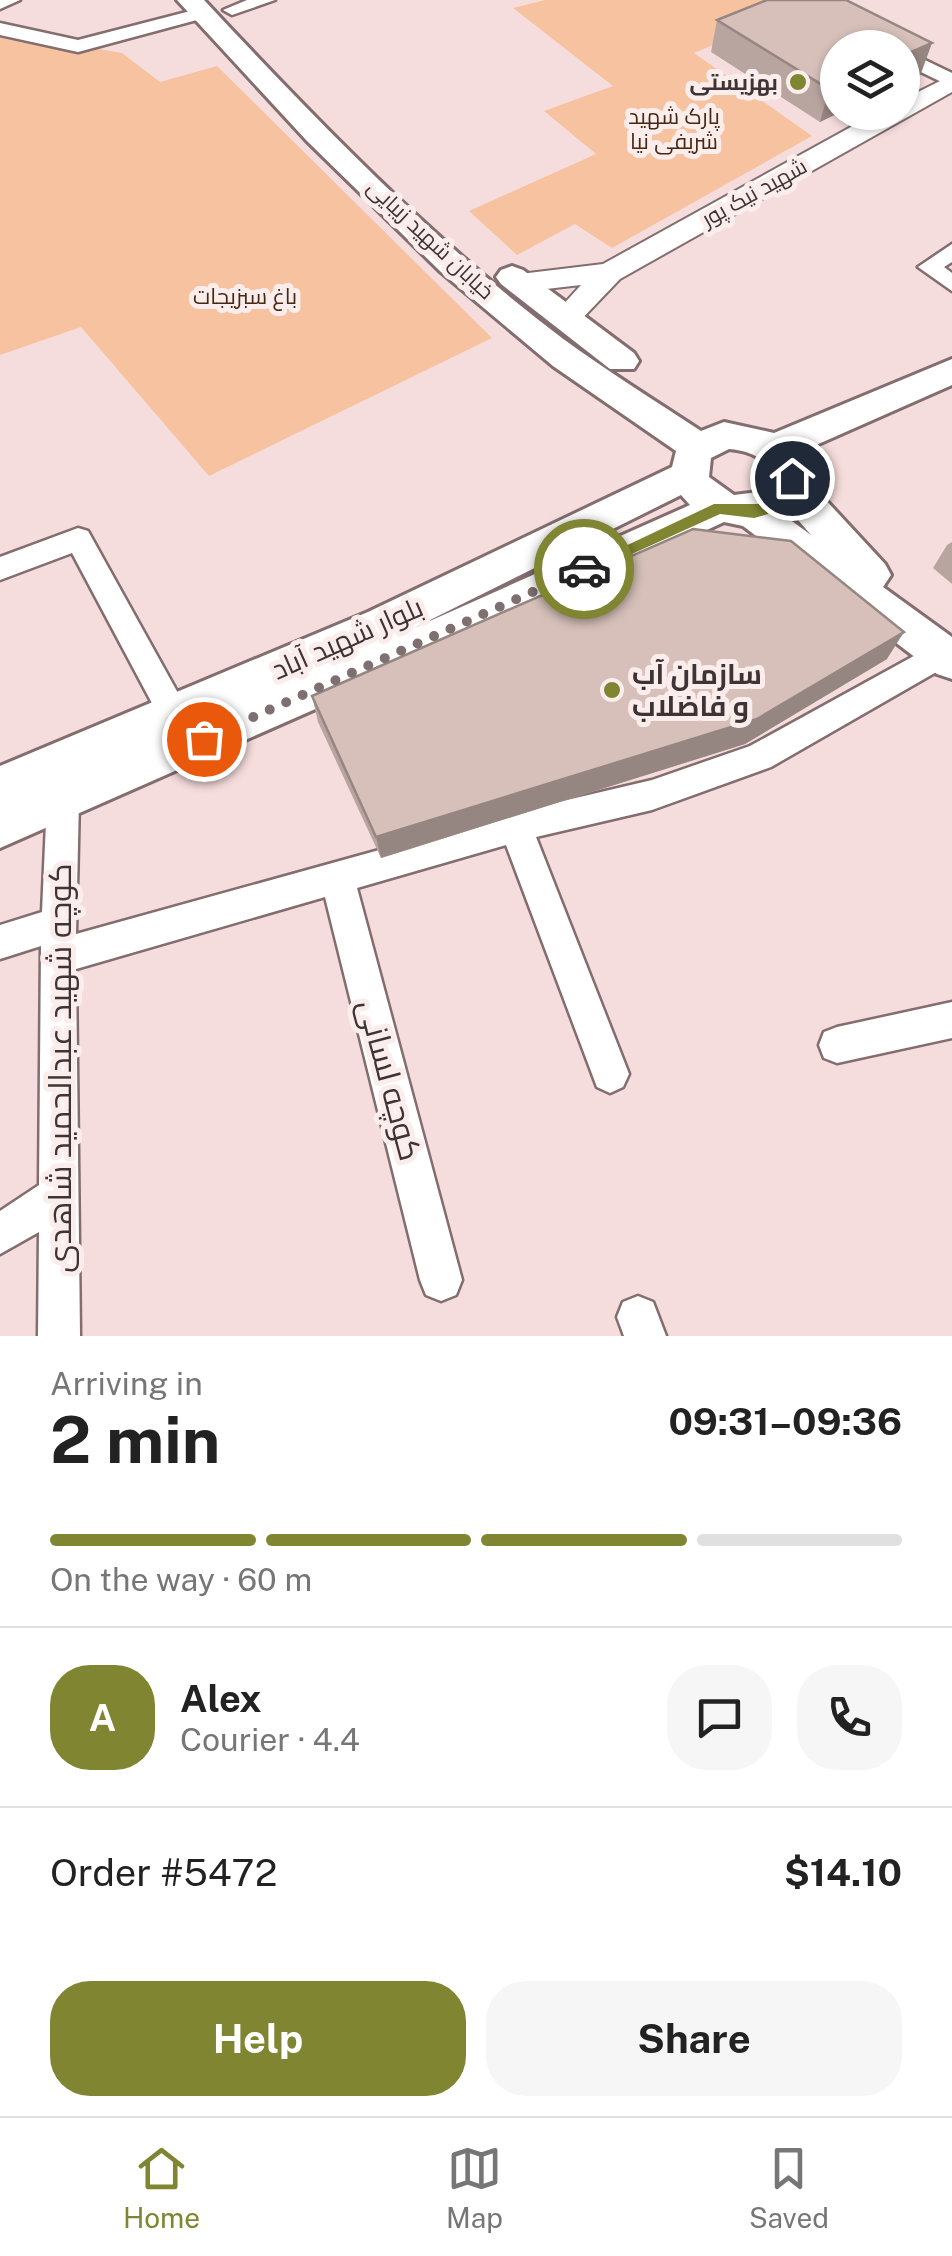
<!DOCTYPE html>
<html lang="en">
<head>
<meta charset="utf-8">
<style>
  body { margin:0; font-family:"Public Sans",Cairo,sans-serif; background:#f6f6f6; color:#222; height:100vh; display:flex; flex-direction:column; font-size:38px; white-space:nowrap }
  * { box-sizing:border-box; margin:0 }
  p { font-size:32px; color:#767676 }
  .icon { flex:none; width:55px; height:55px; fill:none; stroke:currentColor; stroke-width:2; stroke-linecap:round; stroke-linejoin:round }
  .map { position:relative; height:1336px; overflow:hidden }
  .side { display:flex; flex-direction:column; background:#fff; flex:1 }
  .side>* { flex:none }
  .buttons { position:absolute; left:820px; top:30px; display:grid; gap:20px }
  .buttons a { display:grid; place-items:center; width:100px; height:100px; border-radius:50%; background:#fff; box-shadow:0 2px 8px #0004; font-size:50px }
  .pin { position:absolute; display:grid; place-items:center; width:85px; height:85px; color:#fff; margin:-42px; border:5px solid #fff; border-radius:50%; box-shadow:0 2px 10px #0007 }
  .courier { position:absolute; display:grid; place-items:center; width:100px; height:100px; margin:-50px; border:8px solid #7f8531; border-radius:50%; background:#fff; color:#222; box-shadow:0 2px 12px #0007 }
  .head em { font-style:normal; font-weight:700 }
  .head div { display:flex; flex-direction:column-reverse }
  .head { display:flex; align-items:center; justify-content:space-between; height:170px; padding:0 50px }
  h1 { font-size:65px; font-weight:700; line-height:75px }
  .bar { display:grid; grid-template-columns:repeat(4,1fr); gap:15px 10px; align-content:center; height:120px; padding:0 50px }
  .bar i { height:12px; border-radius:8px; background:#e0e0e0 }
  .bar .active { background:#7f8531 }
  .bar p { grid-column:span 4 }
  .line { display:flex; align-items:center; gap:25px; padding:0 50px; border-top:2px solid #e0e0e0 }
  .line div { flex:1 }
  .round { display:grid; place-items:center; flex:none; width:105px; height:105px; border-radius:40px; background:#f6f6f6 }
  .action { display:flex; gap:20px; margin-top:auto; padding:20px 50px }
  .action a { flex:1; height:115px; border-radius:40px; background:#7f8531; color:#fff; font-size:40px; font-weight:700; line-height:115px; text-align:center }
  .action a+a { background:#f6f6f6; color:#222 }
  .dock { display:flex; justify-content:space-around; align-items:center; height:140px; border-top:2px solid #e0e0e0; background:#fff; font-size:28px; color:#767676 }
  .dock a { display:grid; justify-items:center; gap:5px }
  .dock .active { color:#7f8531 }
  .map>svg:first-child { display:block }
</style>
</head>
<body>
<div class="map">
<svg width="952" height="1336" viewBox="0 0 952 1336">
  <rect width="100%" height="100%" fill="#f6dddd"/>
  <g fill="#f7c29f">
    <polygon points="545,0 777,0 796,10 694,53 812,136 612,248 575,224 517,255 469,211 596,154 544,111 613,86 513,8"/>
    <polygon points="0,32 122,53 160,82 217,66 492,338 209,476 81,327 0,355"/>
  </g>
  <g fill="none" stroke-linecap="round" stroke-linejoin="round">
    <g stroke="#836d6e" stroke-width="5">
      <g id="minor">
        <polygon points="0,0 20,0 0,9"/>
        <polygon points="247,0 275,0 232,15 223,10"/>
        <polygon points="202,8 211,13 208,17 78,52 0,35 0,23 78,40"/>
        <polygon points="902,49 952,73 952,87 902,63"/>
        <polygon points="952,244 952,262 944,267 952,273 952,291 918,267"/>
        <polygon points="78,528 88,531 184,704 188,713 184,722 173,726 162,722 72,553 0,580 0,557"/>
        <polygon points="941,641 952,646 952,663 771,767 652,810 536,837 629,1074 623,1087 610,1093 597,1087 506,845 357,888 462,1280 456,1295 441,1301 426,1295 420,1280 325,897 76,969 80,1336 38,1336 39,1232 0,1254 0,1211 39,1185 41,946 0,959 0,925 42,912 47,800 52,790 63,785 74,790 79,800 76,934 516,812 652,780 750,746"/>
        <polygon points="952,1002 952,1038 837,1063 824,1058 819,1045 824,1032 837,1027"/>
        <polygon points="638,1296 653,1302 666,1336 624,1336 617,1317 623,1302"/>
      </g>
    </g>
    <g stroke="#836d6e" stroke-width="4">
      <polygon id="tertiary" points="952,75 952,92 620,279 575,326 565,329 550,319 581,285 520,292 506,283 520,274 603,264 878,112 902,112 902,100"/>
    </g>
    <g stroke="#836d6e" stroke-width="6">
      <g id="secondary">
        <path d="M177,0h27c112,120 227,239 358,338 45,33 92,62 139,93l23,-9 50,11 178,-74v26l-154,68 11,29 76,82 6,11 -8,12 69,50v42l-15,-5 -194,-148 -19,-4 -295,137 -429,189v-82l368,-154 304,-145 4,-16 -123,-85 -112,-94 -134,-131zM729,449c21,2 37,8 44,29l-6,13 -33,4 -25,-18 2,-19zM681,495l9,10 -276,123zM792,513l19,22 -26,-19z"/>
        <polygon points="512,266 523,270 634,353 639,361 634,369 610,369 501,284 496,277 501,270"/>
      </g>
    </g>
    <use href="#minor" fill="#fff" fill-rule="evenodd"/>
    <use href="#tertiary" fill="#fff" fill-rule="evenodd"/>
    <use href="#secondary" fill="#fff" fill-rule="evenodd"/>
  </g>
  <g fill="#b9a5a0">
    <polygon points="717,20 920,76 838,112 820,122 711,52"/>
    <polygon points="952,542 952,584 933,568 947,545"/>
    <polygon points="887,659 745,744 381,858 318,722 312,696"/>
  </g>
  <g fill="#968682">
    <polygon points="932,43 920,76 902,84 902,56"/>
    <polygon points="838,85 838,112 841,112 820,122 829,89"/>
    <polygon points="904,632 887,659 745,744 381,858 376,837"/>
  </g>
  <g fill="#d7c0ba" stroke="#968682" stroke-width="2.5">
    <polygon points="767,0 846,0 932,43 902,56 902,48 838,48 838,85 829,89 717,20"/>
    <polygon points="693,529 791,541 904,632 757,719 376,837 312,696"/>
  </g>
  <polygon fill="#7f8531" points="792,472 799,478 795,494 775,512 754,518 720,514 590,573 577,569 714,504 765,504"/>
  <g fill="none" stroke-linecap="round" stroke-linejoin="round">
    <polyline stroke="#7e6f70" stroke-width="10" stroke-dasharray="0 18" points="204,739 584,569"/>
  </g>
  <g fill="#7f8531" stroke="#fceded" stroke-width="4">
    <circle cx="798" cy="82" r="10"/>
    <circle cx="612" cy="690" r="10"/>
  </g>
  <g text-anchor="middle" stroke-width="10" stroke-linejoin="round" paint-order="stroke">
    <g font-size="22" font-weight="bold" fill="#3e3435" stroke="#fceded" text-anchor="end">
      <text x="778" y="90">بهزیستی</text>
    </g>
    <g font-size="22" fill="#472812" stroke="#fceded">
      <text x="674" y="124">پارک شهید<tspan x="674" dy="25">شریفی نیا</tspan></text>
      <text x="245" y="304">باغ سبزیجات</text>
    </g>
    <g font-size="22" fill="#3e3435" stroke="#fceded">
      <text transform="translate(754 192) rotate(-29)" y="8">شهید نیک پور</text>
      <text transform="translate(431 239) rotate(43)" y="8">خیابان شهید زیبایی</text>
    </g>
    <g font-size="28" fill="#3e3435" stroke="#fceded">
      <text transform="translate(347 638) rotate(-24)" y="10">بلوار شهید آباد</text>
    </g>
    <g font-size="28" font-weight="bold" fill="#3e3435" stroke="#fceded" text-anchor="start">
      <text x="632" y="684">سازمان آب<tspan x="632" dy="32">و فاضلاب</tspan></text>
    </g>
    <g font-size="32" fill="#3e3435" stroke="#fceded">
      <text transform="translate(60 1068) rotate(-90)" y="11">کوچه شهید عبدالحمید شاهدی</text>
      <text transform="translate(390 1080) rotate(75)" y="11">کوچه لسانی</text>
    </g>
  </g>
</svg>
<div class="buttons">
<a><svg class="icon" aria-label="layers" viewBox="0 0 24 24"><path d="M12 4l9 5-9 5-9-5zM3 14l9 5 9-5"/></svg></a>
</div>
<div class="pin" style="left:204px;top:739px;background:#ea580c"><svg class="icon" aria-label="bag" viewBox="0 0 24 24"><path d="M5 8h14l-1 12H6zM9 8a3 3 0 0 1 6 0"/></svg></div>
<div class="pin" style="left:792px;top:478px;background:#1f2937"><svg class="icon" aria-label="home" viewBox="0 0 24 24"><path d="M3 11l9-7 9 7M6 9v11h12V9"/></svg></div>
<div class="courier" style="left:584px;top:569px"><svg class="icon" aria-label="car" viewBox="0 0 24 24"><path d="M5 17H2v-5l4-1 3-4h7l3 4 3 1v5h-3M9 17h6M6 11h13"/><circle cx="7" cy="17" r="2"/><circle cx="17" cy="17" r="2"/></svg></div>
</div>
<section class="side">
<div class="head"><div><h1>2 min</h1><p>Arriving in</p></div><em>09:31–09:36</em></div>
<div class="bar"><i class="active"></i><i class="active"></i><i class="active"></i><i></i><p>On the way · 60 m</p></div>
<div class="line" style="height:180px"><b class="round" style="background:#7f8531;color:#fff">A</b><div><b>Alex</b><p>Courier · 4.4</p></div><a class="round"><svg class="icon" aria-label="chat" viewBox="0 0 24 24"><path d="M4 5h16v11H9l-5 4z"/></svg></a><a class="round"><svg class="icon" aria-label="phone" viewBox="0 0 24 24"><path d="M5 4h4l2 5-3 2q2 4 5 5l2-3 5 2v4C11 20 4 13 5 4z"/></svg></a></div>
<div class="line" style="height:130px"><div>Order #5472</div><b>$14.10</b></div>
<div class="action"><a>Help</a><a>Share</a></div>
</section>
<nav class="dock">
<a class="active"><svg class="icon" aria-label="home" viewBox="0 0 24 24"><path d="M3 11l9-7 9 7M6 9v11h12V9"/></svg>Home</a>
<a><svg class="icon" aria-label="map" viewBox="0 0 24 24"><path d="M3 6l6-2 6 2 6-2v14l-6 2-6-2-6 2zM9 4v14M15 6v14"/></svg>Map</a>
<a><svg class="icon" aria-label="saved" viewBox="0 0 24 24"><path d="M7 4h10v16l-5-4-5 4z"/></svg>Saved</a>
</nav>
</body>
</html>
